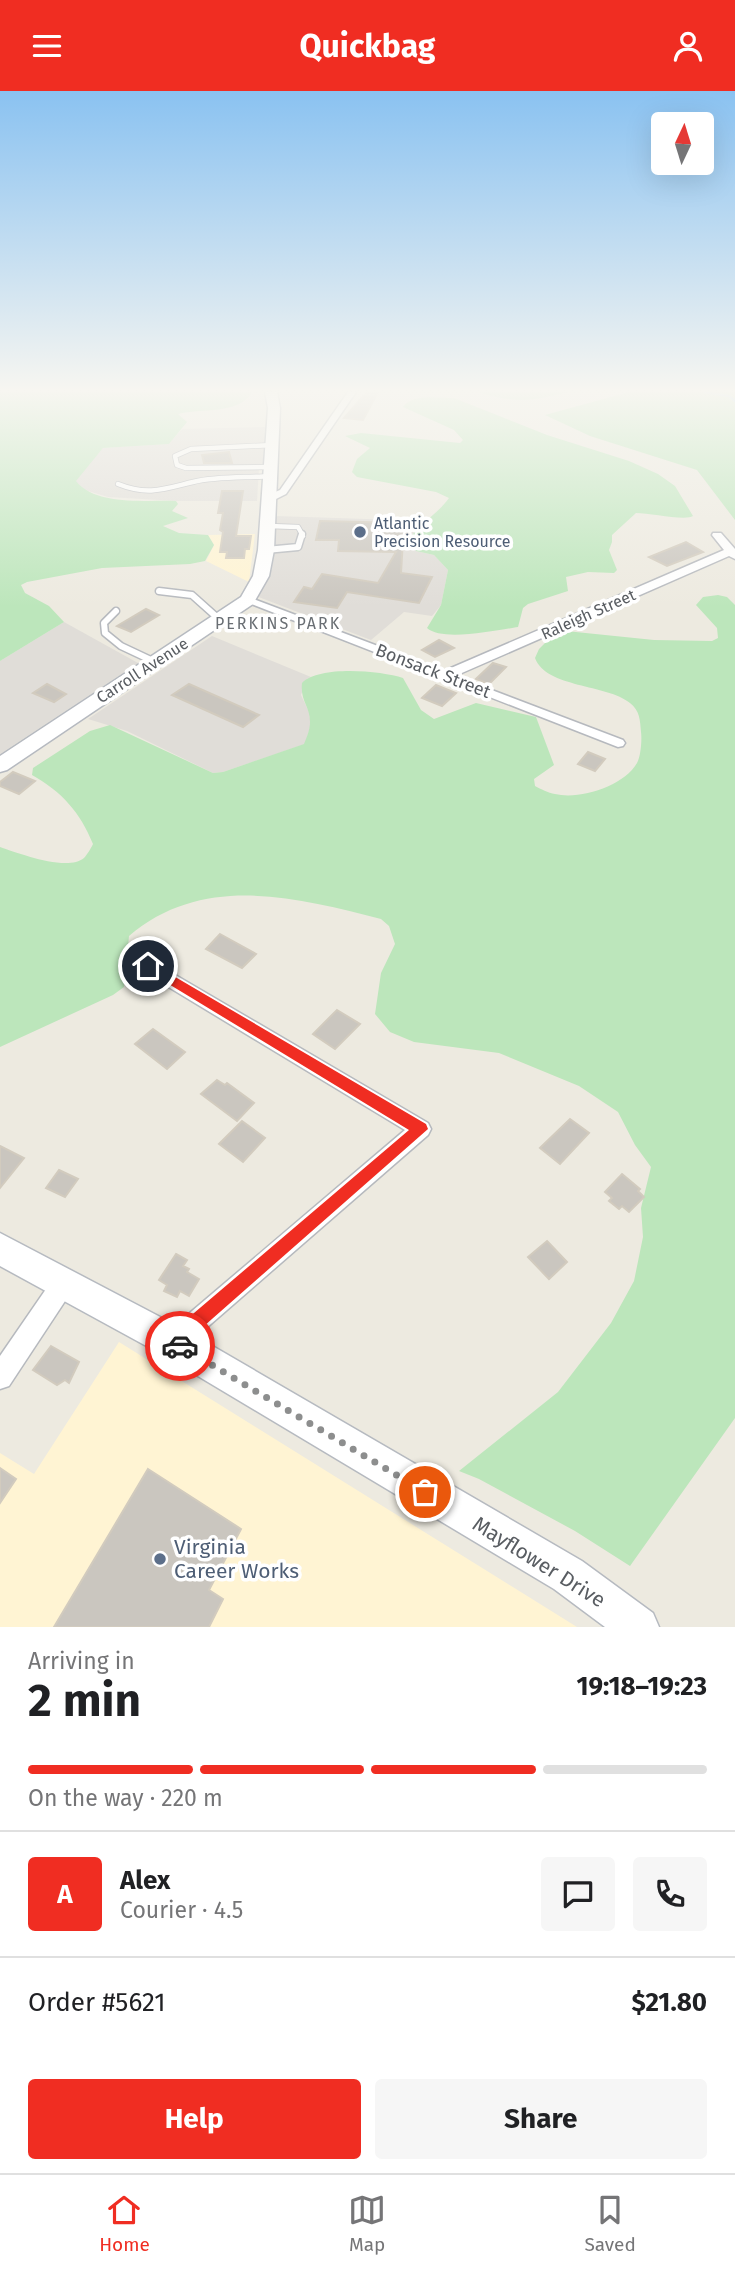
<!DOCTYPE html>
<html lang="en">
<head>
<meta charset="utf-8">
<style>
  body { margin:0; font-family:"Fira Sans",sans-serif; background:#f6f6f6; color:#202124; height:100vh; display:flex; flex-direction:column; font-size:26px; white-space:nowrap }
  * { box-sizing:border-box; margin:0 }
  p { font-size:23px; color:#757577 }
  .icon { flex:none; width:38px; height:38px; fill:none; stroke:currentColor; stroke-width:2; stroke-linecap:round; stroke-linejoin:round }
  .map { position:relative; height:1536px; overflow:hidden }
  .details { display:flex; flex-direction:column; background:#fff; flex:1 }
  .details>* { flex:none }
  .needle { width:46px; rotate:4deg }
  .fabs { position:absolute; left:651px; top:21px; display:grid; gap:14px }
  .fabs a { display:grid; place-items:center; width:63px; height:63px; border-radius:7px; background:#fff; box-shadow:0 7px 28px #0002; font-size:35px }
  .pin { position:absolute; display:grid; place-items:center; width:60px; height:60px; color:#fff; margin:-30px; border:4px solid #fff; border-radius:50%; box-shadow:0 2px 7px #0007 }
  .courier { position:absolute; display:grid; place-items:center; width:70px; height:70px; margin:-35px; border:5px solid #f02d22; border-radius:50%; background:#fff; color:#222; box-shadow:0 2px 9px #0007 }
  .headline em { font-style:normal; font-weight:700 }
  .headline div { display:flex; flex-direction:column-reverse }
  .headline { display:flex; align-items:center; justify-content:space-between; height:119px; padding:0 28px }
  h1 { font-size:46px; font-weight:700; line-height:52px }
  .bar { display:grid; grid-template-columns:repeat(4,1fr); gap:10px 7px; align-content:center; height:84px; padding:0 28px }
  .bar i { height:9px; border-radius:5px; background:#e0e0e0 }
  .bar .on { background:#f02d22 }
  .bar p { grid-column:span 4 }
  .line { display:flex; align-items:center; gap:18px; padding:0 28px; border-top:2px solid #e0e0e0 }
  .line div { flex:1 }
  .round { display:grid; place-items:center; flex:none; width:74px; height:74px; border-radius:7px; background:#f6f6f6 }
  .button { display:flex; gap:14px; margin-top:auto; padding:14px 28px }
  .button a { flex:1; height:80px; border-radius:7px; background:#f02d22; color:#fff; font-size:28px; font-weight:700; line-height:80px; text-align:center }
  .button a+a { background:#f6f6f6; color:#202124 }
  header { display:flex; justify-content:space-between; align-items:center; height:91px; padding:0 28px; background:#f02d22; color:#fff; font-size:32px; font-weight:700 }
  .dock { display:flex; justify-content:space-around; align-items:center; height:98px; border-top:2px solid #e0e0e0; background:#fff; font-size:19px; color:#757577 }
  .dock a { display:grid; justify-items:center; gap:4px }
  .dock .on { color:#f02d22 }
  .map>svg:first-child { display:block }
</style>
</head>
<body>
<header><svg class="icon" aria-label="menu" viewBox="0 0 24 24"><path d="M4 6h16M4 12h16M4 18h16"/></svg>Quickbag<svg class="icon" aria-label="person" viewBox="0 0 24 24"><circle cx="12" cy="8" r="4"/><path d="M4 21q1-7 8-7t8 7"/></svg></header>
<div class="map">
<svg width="735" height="1536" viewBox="0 0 735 1536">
  <rect width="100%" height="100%" fill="#edeae0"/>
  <g fill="#fff4d3">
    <polygon points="255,443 249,491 206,470 214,454 208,444"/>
    <polygon points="119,1251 577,1536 0,1536 0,1362 34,1383"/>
  </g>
  <g fill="#e0ddd8">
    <polygon points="265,336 263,375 259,376 257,410 176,410 108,406 85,399 75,390 103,357 169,353 182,338"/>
    <polygon points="275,425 428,430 415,438 416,460 434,464 448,479 441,514 432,525 404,521 371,549 256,505 272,478"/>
    <polygon points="64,531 138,572 0,663 0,570"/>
    <polygon points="212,545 311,586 307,588 301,604 309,621 311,633 305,653 223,681 213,682 127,640 88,628"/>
  </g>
  <g fill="#bce6bb">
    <path d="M0,301h252c-12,23 -52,16 -74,22l9,8 -18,22 -66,4 -27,33c19,25 71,19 100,20l2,3 -6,7 16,7 -25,8 16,7 29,2 6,10 -9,16 -15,3 -88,4 -75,14 -6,3 4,8 24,13 15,16 -64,39z"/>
    <path d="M479,301h89c-35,9 -54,12 -89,0z"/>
    <polygon points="629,301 735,301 735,429 697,379 590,345 545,324"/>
    <path d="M454,307l93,37 82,26 29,13 17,12 18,30c-8,5 -43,-3 -57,-3l-24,22v7l-3,8 8,20 -3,3 -26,-1 -22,5 2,14 -40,13 -5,4 -5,19c-20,3 -76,15 -91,1l14,-23 7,-35 -14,-15 -18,-4 -7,-11c10,-17 28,-25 40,-42l-13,-6 -79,-15 -5,-5 5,-13 13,-11 -25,-12 16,-3 99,10 3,-3 -9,-10 -51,-23c9,-14 36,-9 51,-9z"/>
    <path d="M718,504l9,2 8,8v813l-105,148 -55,-35 -96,-52 -20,-8 99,-79 53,-69 23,-42 9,-44 -2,-29 10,-41 -16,-22 -17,-33 -39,-26 -80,-33 -85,-11 -24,-10 -15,-18 6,-41 14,-29 -6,-18 -8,-7c-85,-22 -178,-46 -252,17l-5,51 -11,8 -113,52v-200c18,6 67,25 84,11 3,-3 7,-10 9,-14 -13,-32 -31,-52 -61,-69l1,-7 57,-37 20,-6 103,48 10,-1 81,-28c3,-7 6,-15 6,-22 0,-16 -10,-21 -8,-39 18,-18 79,-12 101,-5l18,32 13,9 42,-16 60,14 18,48 -20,14 1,7c6,3 13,7 20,8 25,6 69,-8 82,-31 4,-7 5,-24 4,-31 -1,-12 -1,-21 -11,-29 -23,-19 -84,-15 -95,-45l4,-9 13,-13 14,-5 88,9 58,1 6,-3 -1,-10 -21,-23 7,-8z"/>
  </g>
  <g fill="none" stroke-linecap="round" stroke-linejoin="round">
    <polyline stroke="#9ed7ff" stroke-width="2.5" points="705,301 729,305 735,310"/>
  </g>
  <g fill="#cac6bf" stroke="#d2cbbe" stroke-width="2">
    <polygon points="367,301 378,301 363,329 344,327"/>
    <polygon points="229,361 232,372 204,372 202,364"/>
    <polygon points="222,400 243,400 236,445 251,445 249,458 245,458 244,467 226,467 227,461 220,461 223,441 220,439 223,422 218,422"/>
    <polygon points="320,430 404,432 401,482 432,486 419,512 347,501 337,517 294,511 304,496 312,498 322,483 378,492 396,461 338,460 339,449 316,449"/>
    <polygon points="686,451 703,461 667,475 649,466"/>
    <polygon points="146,518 159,524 131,541 117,535"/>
    <polygon points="439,549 454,557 435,566 422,559"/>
    <polygon points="493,572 506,576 489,593 476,588"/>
    <polygon points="47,593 66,603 54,611 33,602"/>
    <polygon points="189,593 259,624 243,636 172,604"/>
    <polygon points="436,594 456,602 442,615 422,607"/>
    <polygon points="588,661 605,668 595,680 578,673"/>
    <polygon points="13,681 35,690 19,703 0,695 0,691"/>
    <polygon points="220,843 256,863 242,877 206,858"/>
    <polygon points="337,919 360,933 335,958 313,943"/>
    <polygon points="153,938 185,961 167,978 135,953"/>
    <polygon points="217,989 225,994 227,992 254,1012 237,1030 201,1003"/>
    <polygon points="570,1028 589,1042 560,1073 540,1057"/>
    <polygon points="242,1030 265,1047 243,1071 219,1053"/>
    <polygon points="0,1055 24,1067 0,1097"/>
    <polygon points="59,1079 78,1088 65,1106 46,1097"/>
    <polygon points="622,1083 640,1098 638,1100 644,1106 629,1121 622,1115 619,1118 609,1110 612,1107 605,1101"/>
    <polygon points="547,1150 567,1171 549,1188 528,1166"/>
    <polygon points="176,1163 187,1169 183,1175 189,1178 187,1181 199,1188 189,1205 180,1200 177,1206 164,1200 167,1194 159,1189"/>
    <polygon points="51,1255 79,1271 69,1292 65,1289 57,1294 33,1279"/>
    <polygon points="0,1377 16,1388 0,1412"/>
    <polygon points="148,1378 241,1438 209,1499 223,1508 209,1536 54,1536"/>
  </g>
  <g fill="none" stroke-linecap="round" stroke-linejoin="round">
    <g stroke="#b6b9be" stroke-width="6">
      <g id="lane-far1">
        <polyline points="271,376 186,377 177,374 175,365 191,358 272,354"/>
        <path d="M118,393c30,12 46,5 75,-2 25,-6 53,-4 78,-6"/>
        <polyline points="268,435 298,436 303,445"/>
      </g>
    </g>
    <g stroke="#b6b9be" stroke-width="9">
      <g id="lane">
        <polyline points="266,459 298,456 302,443"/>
        <polyline points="159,500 192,504 220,529"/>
        <polyline points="116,520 104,532 105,542 121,555 155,571"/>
      </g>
    </g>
    <g stroke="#b6b9be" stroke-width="3">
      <g id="street">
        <polygon points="348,301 356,301 286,403 274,409 266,409 266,405 280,399"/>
        <polygon points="713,442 721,442 735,458 735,468 729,465 455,585 623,649 625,652 623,655 618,656 241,509 243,507 251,507 444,580 724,459 712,444"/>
        <polygon points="148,868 428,1032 431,1038 428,1044 181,1259 173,1263 165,1259 161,1251 165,1243 405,1039 142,880 139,875 142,870"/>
        <polygon points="63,1182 71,1185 74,1193 71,1201 9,1295 0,1298 0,1265 55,1185"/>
      </g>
    </g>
    <g stroke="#b6bac0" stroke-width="3">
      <g id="secondary">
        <polygon points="265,301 277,301 280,317 274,459 269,485 253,513 7,679 0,681 0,665 241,506 253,485 258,459 268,317"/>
        <polygon points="0,1142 185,1239 582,1470 653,1522 659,1536 605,1536 554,1498 161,1263 0,1175"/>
      </g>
    </g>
    <use href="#lane-far1" stroke="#fff" stroke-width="4.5"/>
    <use href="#lane" stroke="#fff" stroke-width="6"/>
    <use href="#street" fill="#fff" fill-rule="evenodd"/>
    <use href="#secondary" fill="#fff" fill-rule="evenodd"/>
  </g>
  <linearGradient id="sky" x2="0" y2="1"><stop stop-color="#8ac2f1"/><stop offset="0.58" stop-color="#f7f6f1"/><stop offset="1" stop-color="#f7f6f1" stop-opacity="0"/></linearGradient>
  <rect width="735" height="516" fill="url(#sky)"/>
  <polygon fill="#f02d22" points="148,870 426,1033 428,1038 187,1250 189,1255 186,1261 180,1264 167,1257 164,1251 167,1245 409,1039 144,878 144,872"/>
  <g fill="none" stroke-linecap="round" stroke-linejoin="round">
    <polyline stroke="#8d8e8e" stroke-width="7" stroke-dasharray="0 12.6" points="180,1255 425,1401"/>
  </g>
  <g fill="#5c6f8a" stroke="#fff" stroke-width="2.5">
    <circle cx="360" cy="441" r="7"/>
    <circle cx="160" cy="1468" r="7"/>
  </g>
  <g text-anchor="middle" stroke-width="7" stroke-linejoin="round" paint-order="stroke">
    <g font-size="16" fill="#4e5e75" stroke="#fff" text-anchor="start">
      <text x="374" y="438">Atlantic<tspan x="374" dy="18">Precision Resource</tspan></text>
    </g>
    <g font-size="16" fill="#595d62" stroke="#fff">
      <text transform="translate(588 523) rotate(-24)" y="6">Raleigh Street</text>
      <text transform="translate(142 579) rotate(-33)" y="6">Carroll Avenue</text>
    </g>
    <g font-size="16" letter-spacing="2" fill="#6a6f74" stroke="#fff">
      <text x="278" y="538">PERKINS PARK</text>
    </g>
    <g font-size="18" fill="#595d62" stroke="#fff">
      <text transform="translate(433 580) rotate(21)" y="6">Bonsack Street</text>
    </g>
    <g font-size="21" fill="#4e5e75" stroke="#fff" text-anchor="start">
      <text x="174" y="1463">Virginia<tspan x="174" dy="24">Career Works</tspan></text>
    </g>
    <g font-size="21" fill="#595d62" stroke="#fff">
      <text transform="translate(539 1471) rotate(32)" y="7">Mayflower Drive</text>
    </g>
  </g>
</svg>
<div class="fabs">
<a><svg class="needle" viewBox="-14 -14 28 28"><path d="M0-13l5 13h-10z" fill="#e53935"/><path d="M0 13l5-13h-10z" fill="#757577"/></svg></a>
</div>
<div class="pin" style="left:425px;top:1401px;background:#ea580c"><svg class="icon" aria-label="bag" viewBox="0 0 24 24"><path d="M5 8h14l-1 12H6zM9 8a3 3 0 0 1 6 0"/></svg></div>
<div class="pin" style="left:148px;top:875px;background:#1f2937"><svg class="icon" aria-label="home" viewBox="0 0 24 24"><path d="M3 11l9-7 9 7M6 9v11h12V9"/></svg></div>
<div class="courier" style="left:180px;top:1255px"><svg class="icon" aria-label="car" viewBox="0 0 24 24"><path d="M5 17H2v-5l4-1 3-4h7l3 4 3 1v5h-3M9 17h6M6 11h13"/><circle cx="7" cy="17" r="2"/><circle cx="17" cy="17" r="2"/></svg></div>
</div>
<section class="details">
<div class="headline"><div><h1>2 min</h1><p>Arriving in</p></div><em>19:18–19:23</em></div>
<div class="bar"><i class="on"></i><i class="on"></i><i class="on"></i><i></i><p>On the way · 220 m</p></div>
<div class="line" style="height:126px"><b class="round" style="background:#f02d22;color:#fff">A</b><div><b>Alex</b><p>Courier · 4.5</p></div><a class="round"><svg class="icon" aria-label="chat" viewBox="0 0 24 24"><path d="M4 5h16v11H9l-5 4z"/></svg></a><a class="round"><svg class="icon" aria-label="phone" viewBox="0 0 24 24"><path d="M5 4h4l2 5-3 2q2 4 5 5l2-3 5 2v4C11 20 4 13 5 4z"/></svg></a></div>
<div class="line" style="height:91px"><div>Order #5621</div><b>$21.80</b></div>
<div class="button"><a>Help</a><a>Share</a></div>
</section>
<nav class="dock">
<a class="on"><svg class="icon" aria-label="home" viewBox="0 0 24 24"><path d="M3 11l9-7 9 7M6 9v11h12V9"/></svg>Home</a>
<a><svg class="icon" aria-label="map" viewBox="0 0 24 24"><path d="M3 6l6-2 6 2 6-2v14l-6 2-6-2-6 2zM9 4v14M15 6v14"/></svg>Map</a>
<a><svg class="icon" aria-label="saved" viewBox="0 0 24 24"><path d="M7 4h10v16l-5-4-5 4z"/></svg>Saved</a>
</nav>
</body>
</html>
